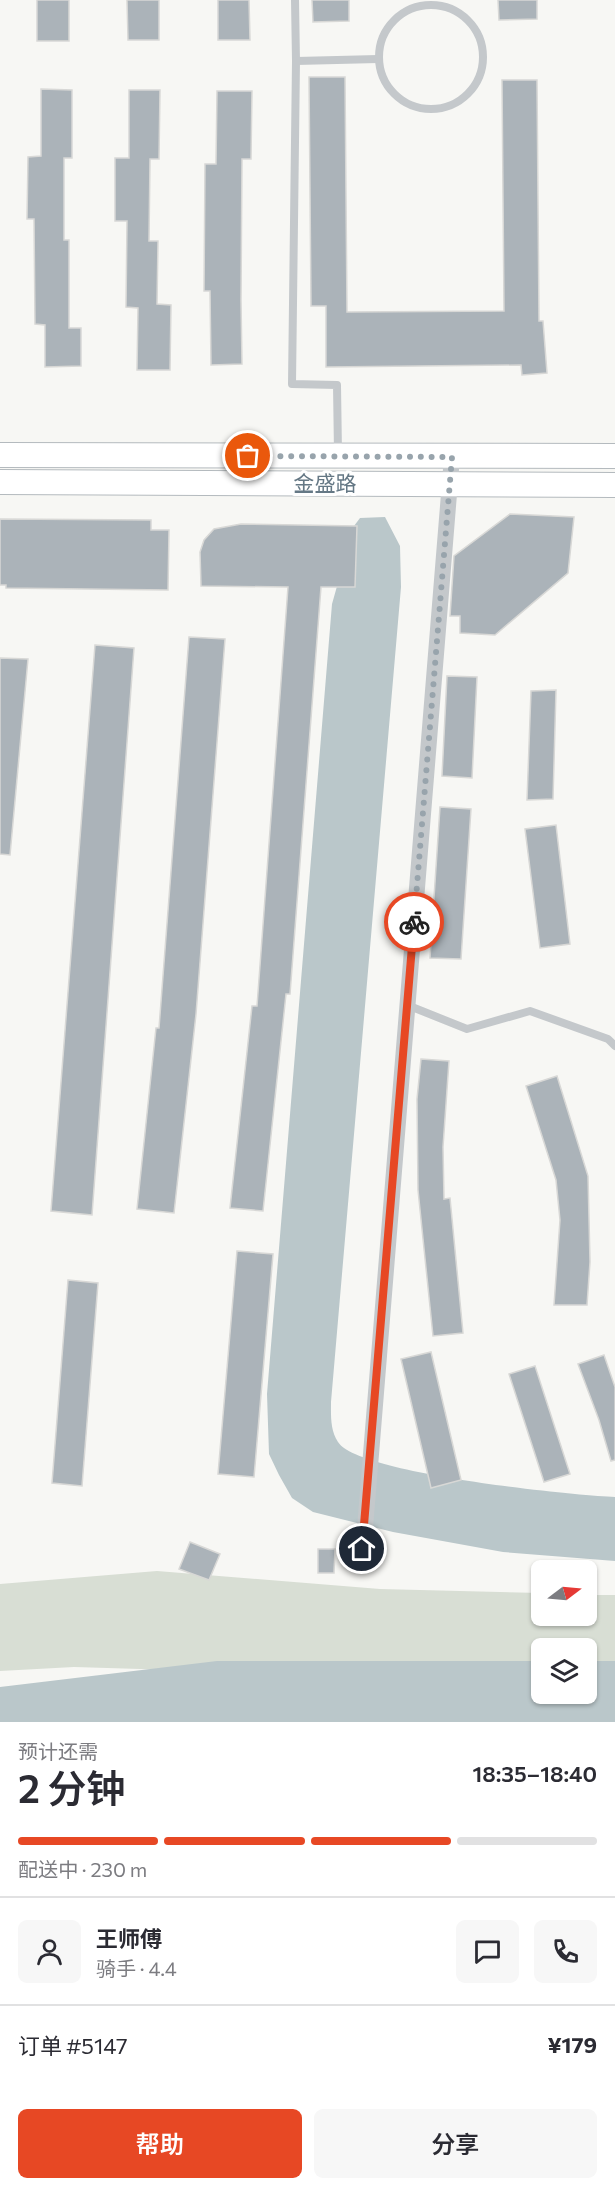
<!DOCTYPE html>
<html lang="zh">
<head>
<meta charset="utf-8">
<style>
  body { margin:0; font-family:Commissioner,"Noto Sans SC",sans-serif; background:#f7f7f7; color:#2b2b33; height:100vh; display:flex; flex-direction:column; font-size:22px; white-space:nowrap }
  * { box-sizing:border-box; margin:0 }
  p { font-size:20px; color:#7c7c81 }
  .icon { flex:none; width:33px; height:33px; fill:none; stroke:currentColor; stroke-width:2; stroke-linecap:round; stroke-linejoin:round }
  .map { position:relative; height:1722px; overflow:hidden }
  .sheet { display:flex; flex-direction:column; background:#fff; flex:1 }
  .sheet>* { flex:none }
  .needle { width:39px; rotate:74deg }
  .buttons { position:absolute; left:531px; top:1560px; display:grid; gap:12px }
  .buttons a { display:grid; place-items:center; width:66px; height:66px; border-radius:9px; background:#fff; box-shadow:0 2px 4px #0004; font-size:30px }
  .pin { position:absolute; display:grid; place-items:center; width:51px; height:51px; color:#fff; margin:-26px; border:3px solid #fff; border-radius:50%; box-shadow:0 2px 6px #0007 }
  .courier { position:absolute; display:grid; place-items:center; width:60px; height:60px; margin:-30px; border:4px solid #e74824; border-radius:50%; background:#fff; color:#222; box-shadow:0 2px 8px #0007 }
  .headline em { font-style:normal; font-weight:600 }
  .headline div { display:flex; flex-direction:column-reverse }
  .headline { display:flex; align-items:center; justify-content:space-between; height:102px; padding:0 18px }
  h1 { font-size:39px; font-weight:600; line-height:45px }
  .bar { display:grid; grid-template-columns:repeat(4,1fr); gap:9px 6px; align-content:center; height:72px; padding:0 18px }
  .bar i { height:8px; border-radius:4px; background:#e1e1e2 }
  .bar .active { background:#e74824 }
  .bar p { grid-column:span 4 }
  .line { display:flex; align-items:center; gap:15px; padding:0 18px; border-top:2px solid #e1e1e2 }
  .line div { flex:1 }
  .round { display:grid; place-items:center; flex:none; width:63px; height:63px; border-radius:9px; background:#f7f7f7 }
  .cta { display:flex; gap:12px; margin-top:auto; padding:12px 18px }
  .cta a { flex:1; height:69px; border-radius:9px; background:#e74824; color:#fff; font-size:24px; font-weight:600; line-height:69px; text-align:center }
  .cta a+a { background:#f7f7f7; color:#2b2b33 }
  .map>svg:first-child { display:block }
</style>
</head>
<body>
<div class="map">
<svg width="615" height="1722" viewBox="0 0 615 1722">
  <rect width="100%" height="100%" fill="#f7f7f4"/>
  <polygon fill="#d8ded4" points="157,1571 380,1589 541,1593 542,1616 586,1616 587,1595 615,1595 615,1682 587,1682 586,1648 542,1648 541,1681 74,1667 0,1671 0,1584"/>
  <g fill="#bac7ca">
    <path d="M385,517l15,29 1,41 -70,815c0,13 -1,28 7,40 20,32 233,53 277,55v64l-112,-9 -110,-20 -80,-20 -21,-14 -13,-23 -10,-21 -2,-60 65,-790 22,-78 6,-8z"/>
    <polygon points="217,1661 541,1661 542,1694 586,1694 587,1661 615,1661 615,1722 0,1722 0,1687"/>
  </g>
  <g fill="#abb3b9" stroke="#d8d8d6" stroke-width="1.5">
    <rect x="37" y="0" width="32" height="41"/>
    <polygon points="127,0 159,0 159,40 128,40"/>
    <polygon points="218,0 249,0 250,40 218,40"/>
    <polygon points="312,0 349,0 349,21 313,22"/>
    <polygon points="498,0 537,0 537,19 499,20"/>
    <polygon points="309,77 345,77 347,312 504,311 502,80 537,80 539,321 543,321 547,373 522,375 521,365 326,367 326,306 311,306"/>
    <polygon points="41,89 72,90 72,158 64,158 64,240 69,240 69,328 81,328 81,366 45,367 45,325 35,324 34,219 27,219 28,157 41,156"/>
    <polygon points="129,90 160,90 159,159 150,159 149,241 158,241 157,304 171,305 170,370 137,370 138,308 126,307 127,221 115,221 115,158 129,158"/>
    <polygon points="217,91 252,91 251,159 242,159 241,300 242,364 211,365 210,291 204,291 205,164 216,164"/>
    <polygon points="510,514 574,517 568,573 495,635 460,633 460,616 450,616 454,556"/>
    <polygon points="0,519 151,520 151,530 169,530 168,590 6,588 6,585 0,585"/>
    <polygon points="241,524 357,526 355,587 321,587 290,994 286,994 263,1211 230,1208 252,1006 257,1006 288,587 201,586 200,552 204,540 214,529"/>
    <polygon points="189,637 225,639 196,1014 174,1213 137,1209 156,1028 159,1028"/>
    <polygon points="95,645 134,648 92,1215 51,1211"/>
    <polygon points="0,658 28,659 10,855 0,854"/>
    <polygon points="447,676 477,677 472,778 442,776"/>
    <polygon points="556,690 553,799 527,800 531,691"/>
    <polygon points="440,807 471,809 461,959 430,958"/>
    <polygon points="556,825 570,944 540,948 525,829"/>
    <polygon points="421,1059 449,1061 443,1147 444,1199 450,1198 463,1333 433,1336 418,1190 417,1099"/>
    <polygon points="557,1076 588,1176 590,1262 587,1305 554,1305 560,1220 556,1180 526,1086"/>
    <polygon points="237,1251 273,1254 254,1477 218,1474"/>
    <polygon points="68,1280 98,1283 82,1486 52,1483"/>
    <polygon points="431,1352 461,1480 431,1488 401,1359"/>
    <polygon points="604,1355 615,1387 615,1460 611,1461 599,1420 578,1364"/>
    <polygon points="535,1366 570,1474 544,1482 509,1374"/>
    <polygon points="190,1542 220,1554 209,1580 179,1569"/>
    <polygon points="318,1549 335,1549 334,1573 318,1573"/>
  </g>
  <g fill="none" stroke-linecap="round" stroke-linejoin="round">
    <g stroke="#b4babe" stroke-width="26">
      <g id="secondary">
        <polyline points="0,455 615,456"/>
        <polyline points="0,482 615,485"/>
      </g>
    </g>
    <g stroke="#c4c8cb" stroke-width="8">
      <polyline points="295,0 296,61 292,384 337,385 338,453"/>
      <circle cx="431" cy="57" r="52"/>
      <polyline points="296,61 378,59"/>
      <polyline points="407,1005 467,1029 530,1011 608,1039 615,1046"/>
    </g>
    <polyline stroke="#c4c8cb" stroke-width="16" points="362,1565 452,457"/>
    <use href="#secondary" stroke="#fff" stroke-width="24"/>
  </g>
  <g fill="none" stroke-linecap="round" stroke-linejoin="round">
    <polyline stroke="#98a4ac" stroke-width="6" stroke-dasharray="0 10.8" points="248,456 452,457 414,922"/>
    <polyline stroke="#e74824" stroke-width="8" points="362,1549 414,922"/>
  </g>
  <g text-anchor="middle" stroke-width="6" stroke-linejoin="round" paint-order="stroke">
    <g font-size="21" fill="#657885" stroke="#fff">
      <text x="325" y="491">金盛路</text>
    </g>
  </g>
</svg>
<div class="buttons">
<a><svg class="needle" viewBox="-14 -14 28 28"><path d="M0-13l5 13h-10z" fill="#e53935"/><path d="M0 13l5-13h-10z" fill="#7c7c81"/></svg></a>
<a><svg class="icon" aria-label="layers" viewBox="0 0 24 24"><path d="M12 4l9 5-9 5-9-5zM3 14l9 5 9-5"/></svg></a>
</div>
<div class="pin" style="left:248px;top:456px;background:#ea580c"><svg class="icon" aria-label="bag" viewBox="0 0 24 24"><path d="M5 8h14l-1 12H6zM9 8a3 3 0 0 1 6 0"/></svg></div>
<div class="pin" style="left:362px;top:1549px;background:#1f2937"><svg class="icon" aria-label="home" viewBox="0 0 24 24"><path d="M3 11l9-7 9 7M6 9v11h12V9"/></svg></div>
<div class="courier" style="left:414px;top:922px"><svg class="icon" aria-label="bike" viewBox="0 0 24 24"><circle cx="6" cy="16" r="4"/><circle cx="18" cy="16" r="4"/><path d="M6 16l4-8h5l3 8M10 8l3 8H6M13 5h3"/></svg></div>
</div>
<section class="sheet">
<div class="headline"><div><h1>2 分钟</h1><p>预计还需</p></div><em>18:35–18:40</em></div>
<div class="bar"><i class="active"></i><i class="active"></i><i class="active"></i><i></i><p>配送中 · 230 m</p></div>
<div class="line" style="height:108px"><a class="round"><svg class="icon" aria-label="person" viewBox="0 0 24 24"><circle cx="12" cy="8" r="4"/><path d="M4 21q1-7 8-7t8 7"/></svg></a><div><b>王师傅</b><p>骑手 · 4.4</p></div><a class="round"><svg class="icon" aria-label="chat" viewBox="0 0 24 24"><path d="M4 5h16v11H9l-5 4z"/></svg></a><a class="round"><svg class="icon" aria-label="phone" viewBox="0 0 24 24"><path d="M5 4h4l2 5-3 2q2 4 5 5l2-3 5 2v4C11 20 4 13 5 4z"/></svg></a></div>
<div class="line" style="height:78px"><div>订单 #5147</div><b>¥179</b></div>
<div class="cta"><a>帮助</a><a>分享</a></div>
</section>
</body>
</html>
